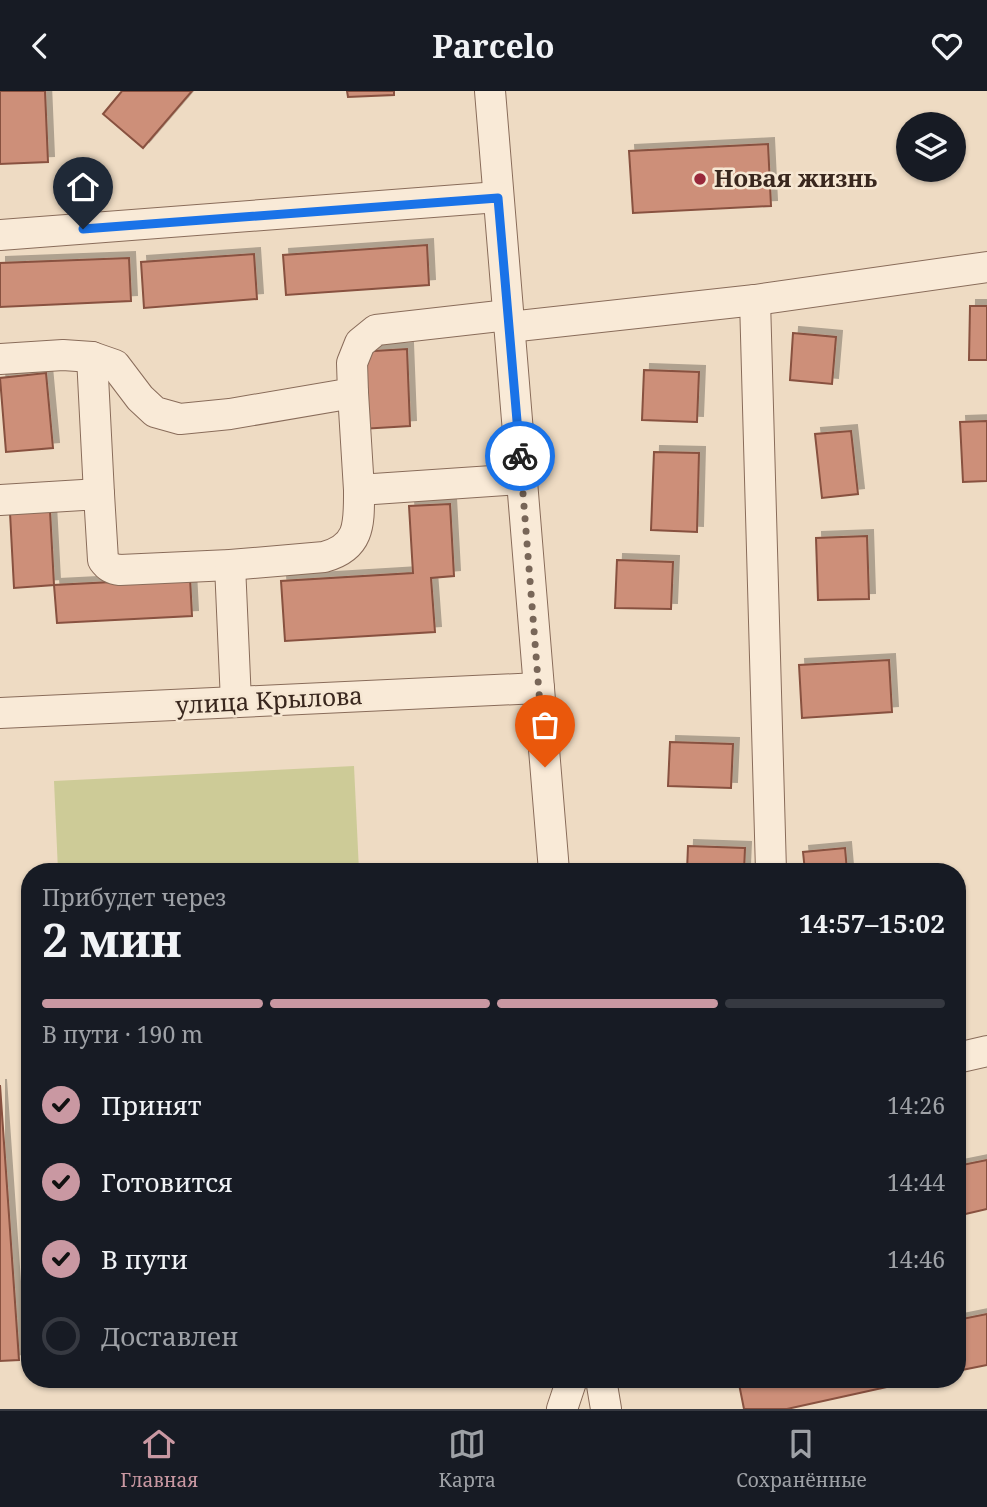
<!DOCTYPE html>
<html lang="ru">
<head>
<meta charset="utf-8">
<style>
  body { margin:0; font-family:"Noto Serif",serif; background:#20242c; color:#f1f3f6; height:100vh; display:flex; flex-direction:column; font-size:26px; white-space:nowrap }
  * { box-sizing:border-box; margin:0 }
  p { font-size:23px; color:#9ea1a6 }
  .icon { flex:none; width:38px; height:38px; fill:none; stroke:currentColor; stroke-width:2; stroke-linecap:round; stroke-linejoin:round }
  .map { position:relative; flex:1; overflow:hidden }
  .sheet { position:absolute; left:21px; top:772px; width:945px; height:525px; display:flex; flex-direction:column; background:#171b24; border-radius:28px; box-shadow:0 2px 5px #0004 }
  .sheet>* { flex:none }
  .tools { position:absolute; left:896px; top:21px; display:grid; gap:14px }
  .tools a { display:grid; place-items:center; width:70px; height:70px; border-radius:50%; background:#171b24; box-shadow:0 2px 5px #0004; font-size:35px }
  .pin { position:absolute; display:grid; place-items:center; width:60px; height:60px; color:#fff; margin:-72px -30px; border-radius:50% 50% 50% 0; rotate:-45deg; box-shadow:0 0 7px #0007 }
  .pin .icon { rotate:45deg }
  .courier { position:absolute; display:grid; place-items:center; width:70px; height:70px; margin:-35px; border:5px solid #1a73e8; border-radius:50%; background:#fff; color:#222; box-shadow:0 2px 9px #0007 }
  .overview em { font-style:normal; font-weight:700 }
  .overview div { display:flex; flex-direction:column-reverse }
  .overview { display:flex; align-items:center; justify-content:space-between; height:119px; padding:0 21px }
  h1 { font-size:46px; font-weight:700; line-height:52px }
  .bar { display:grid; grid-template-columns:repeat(4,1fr); gap:10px 7px; align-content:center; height:84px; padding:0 21px }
  .bar i { height:9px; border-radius:5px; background:#363941 }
  .bar .on { background:#c998a2 }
  .bar p { grid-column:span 4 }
  ol { padding:0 21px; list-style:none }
  li { display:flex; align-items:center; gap:21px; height:77px }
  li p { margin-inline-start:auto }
  li .icon { padding:7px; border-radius:50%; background:#c998a2; color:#111; stroke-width:4 }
  li:last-child { color:#9ea1a6 }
  li i { width:38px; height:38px; border:4px solid #363941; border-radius:50% }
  header { display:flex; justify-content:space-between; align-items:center; height:91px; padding:0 21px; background:#171b24; font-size:32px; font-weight:700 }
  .tab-bar { display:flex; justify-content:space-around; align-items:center; height:98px; border-top:2px solid #363941; background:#171b24; font-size:19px; color:#9ea1a6 }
  .tab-bar a { display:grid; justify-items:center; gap:4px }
  .tab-bar .on { color:#c998a2 }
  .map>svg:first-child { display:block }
</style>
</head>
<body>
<header><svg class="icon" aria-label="back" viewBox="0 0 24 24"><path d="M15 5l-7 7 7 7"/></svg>Parcelo<svg class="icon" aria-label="heart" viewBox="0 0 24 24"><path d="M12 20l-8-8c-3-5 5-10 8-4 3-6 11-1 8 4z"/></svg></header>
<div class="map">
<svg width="987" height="1318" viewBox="0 0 987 1318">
  <defs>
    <filter id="shadow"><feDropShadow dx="6" dy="-6" stdDeviation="0" flood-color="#0004"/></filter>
  </defs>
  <rect width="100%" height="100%" fill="#eedbc3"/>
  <polygon fill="#cdcb97" points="354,675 359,780 58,780 54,690"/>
  <g fill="#cd8f79" stroke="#88513f" stroke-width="2" filter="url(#shadow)">
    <polygon points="0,0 45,0 48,71 0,73"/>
    <polygon points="122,0 192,0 143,57 103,23"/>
    <polygon points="347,0 394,0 394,4 348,6"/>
    <polygon points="768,53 771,115 633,122 629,60"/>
    <polygon points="427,154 429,194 286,204 283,164"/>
    <polygon points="254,163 257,208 144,217 141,171"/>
    <polygon points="129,167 131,210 0,216 0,172"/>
    <polygon points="970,215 987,215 987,269 969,269"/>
    <polygon points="793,242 836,246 832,293 790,289"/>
    <polygon points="407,258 410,335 361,338 358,261"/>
    <polygon points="644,279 699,281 697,331 642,329"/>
    <polygon points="46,282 53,357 6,361 0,287"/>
    <polygon points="987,330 987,390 963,391 960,331"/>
    <polygon points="851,340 858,403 822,407 815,343"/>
    <polygon points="654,361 699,362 697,441 651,439"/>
    <polygon points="450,413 454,485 431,487 435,541 285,550 281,490 413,482 409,415"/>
    <polygon points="50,420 54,494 14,497 10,422"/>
    <polygon points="867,445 869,508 818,509 816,447"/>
    <polygon points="617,469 673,471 671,518 615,517"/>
    <polygon points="190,487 192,525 57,532 54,494"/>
    <polygon points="889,569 892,621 802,627 799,574"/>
    <polygon points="670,651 733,653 731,697 668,695"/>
    <polygon points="688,755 745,757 744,780 687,780"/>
    <polygon points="845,757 847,780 805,780 803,761"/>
    <polygon points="0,994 19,1269 0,1270"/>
    <polygon points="987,1069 987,1118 957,1125 957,1075"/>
    <polygon points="987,1223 987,1274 957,1280 957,1229"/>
    <polygon points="738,1288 923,1288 787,1318 744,1318"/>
  </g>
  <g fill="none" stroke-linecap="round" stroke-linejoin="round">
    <g stroke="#896c5a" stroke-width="32">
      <g id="minor">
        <polyline points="490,0 554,780"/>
        <polyline points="0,144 498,106"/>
        <polyline points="755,209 771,780"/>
        <polyline points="509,236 755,209 987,176"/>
        <polyline points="92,266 99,403"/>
        <polyline points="0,268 63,264 92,266 115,274 140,307 155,321 180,328 230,323 353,302 352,272 360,252 376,239 508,224"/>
        <polyline points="353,302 359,399 522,388"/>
        <path d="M0,409l99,-6 4,66c5,7 9,9 17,10l110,-5 94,-8c37,-10 35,-34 35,-67"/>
        <polyline points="230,474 236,611"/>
        <polyline points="0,622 539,597"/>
        <polyline points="957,967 987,960"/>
        <polyline points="601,1288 606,1318"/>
        <polyline points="562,1318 572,1288"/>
      </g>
    </g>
    <use href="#minor" stroke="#f9ead7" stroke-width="30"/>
  </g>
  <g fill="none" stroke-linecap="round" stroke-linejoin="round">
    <polyline stroke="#786658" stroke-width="7" stroke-dasharray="0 12.6" points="520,365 545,676"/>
    <polyline stroke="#1a73e8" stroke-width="9" points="83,138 498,107 520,365"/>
  </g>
  <circle fill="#99293b" stroke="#f6e7d3" stroke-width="2.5" cx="700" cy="88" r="7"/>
  <g text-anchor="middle" stroke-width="5" stroke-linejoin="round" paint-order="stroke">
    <g font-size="24" font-weight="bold" fill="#39271e" stroke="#f6e7d3" text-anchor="start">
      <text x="714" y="96">Новая жизнь</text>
    </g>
    <g font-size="24" fill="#39271e" stroke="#f6e7d3">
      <text transform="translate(269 610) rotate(-3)" y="8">улица Крылова</text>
    </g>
  </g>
</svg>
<div class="tools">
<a><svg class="icon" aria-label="layers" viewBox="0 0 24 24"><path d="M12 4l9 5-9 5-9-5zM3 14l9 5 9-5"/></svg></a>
</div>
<div class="pin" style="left:545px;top:676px;background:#ea580c"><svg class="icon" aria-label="bag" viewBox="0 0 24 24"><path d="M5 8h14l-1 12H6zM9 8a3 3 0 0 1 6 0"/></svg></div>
<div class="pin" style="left:83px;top:138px;background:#1f2937"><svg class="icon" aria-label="home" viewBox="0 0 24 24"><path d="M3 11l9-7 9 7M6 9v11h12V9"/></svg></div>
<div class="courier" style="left:520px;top:365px"><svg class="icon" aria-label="bike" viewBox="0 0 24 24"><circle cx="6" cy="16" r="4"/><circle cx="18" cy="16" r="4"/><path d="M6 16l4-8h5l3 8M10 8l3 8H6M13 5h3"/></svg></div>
<section class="sheet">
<div class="overview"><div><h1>2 мин</h1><p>Прибудет через</p></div><em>14:57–15:02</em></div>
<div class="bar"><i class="on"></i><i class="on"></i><i class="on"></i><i></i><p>В пути · 190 m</p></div>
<ol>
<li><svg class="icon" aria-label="check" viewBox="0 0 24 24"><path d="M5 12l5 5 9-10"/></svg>Принят<p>14:26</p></li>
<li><svg class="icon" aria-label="check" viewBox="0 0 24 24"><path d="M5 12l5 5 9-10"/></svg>Готовится<p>14:44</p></li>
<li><svg class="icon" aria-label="check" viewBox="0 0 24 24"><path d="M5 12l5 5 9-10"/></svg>В пути<p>14:46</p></li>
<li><i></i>Доставлен</li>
</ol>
</section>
</div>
<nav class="tab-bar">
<a class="on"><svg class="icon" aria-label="home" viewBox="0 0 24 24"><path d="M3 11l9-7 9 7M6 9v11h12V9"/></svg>Главная</a>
<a><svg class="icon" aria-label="map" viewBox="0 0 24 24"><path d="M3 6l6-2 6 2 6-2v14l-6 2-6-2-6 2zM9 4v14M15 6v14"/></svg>Карта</a>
<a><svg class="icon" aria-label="saved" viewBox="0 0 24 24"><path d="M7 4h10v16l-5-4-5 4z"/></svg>Сохранённые</a>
</nav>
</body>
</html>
